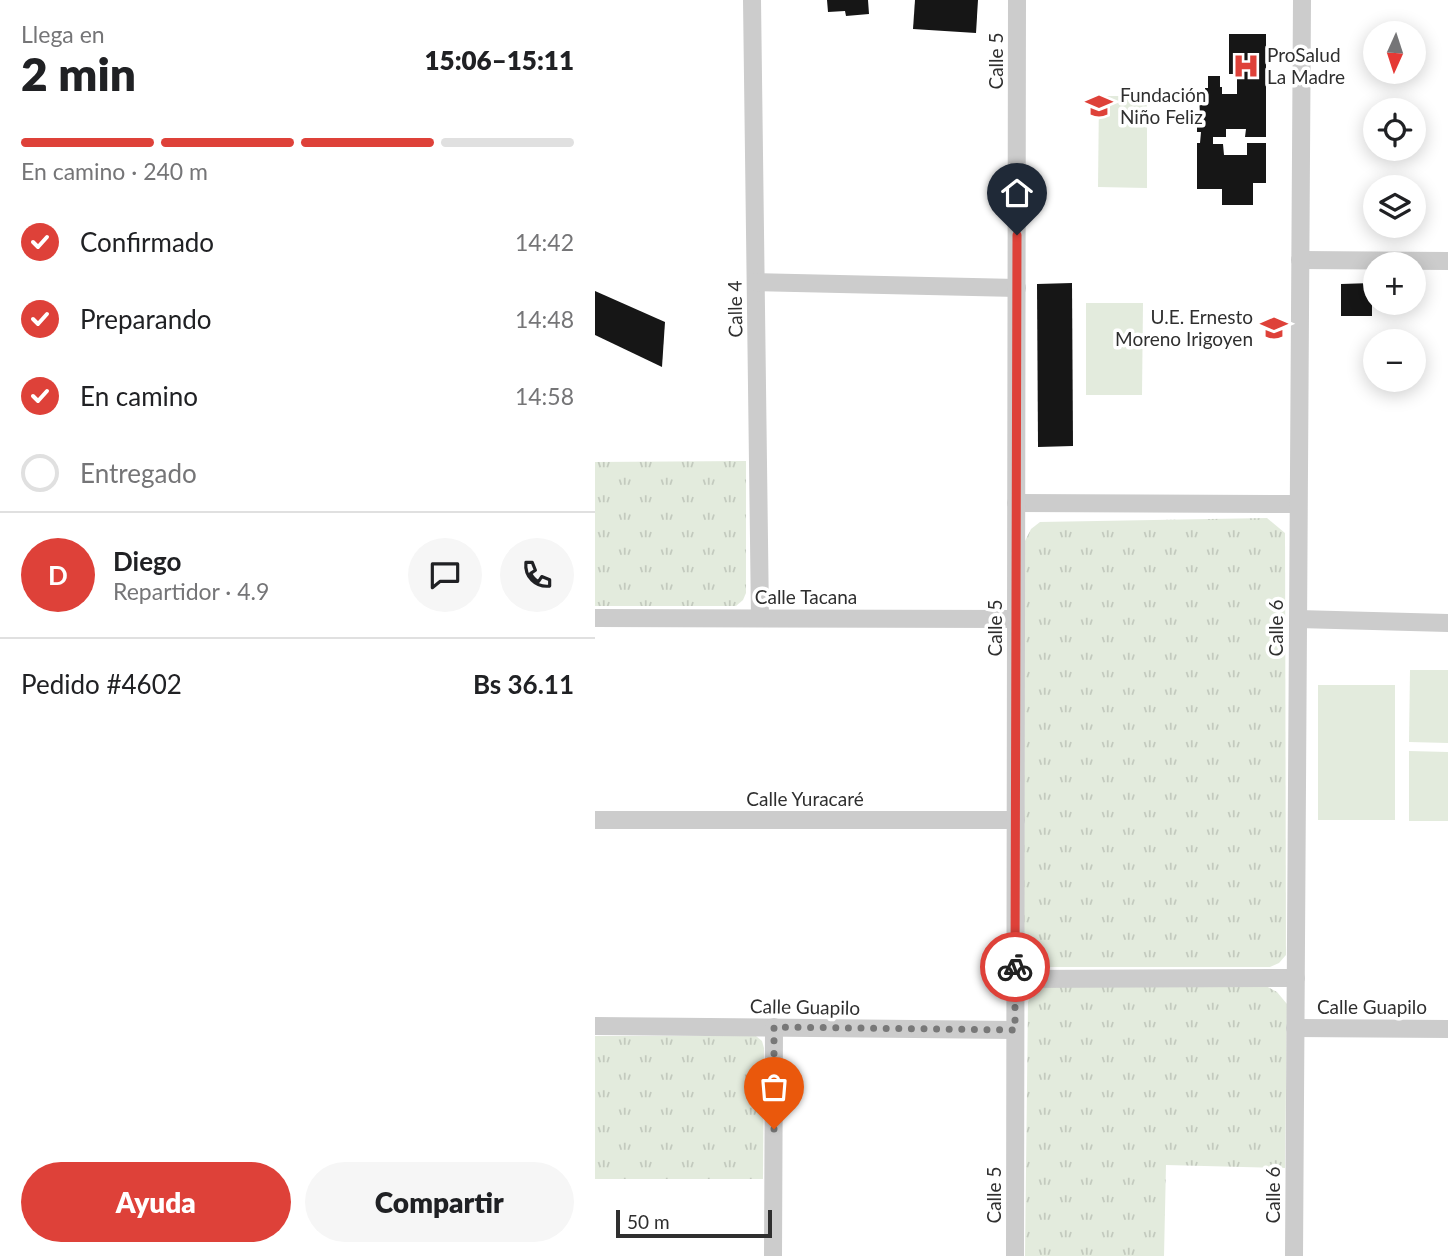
<!DOCTYPE html>
<html lang="es">
<head>
<meta charset="utf-8">
<style>
  body { margin:0; font-family:Lato,sans-serif; background:#f6f6f6; color:#202124; height:100vh; display:flex; flex-direction:column; font-size:26px; white-space:nowrap }
  * { box-sizing:border-box; margin:0 }
  p { font-size:23px; color:#757577 }
  .icon { flex:none; width:38px; height:38px; fill:none; stroke:currentColor; stroke-width:2; stroke-linecap:round; stroke-linejoin:round }
  .map { position:relative; flex:1; overflow:hidden }
  .drawer { display:flex; flex-direction:column; background:#fff; width:595px }
  .drawer>* { flex:none }
  .needle { width:46px; rotate:183deg }
  .fabs { position:absolute; left:768px; top:21px; display:grid; gap:14px }
  .fabs a { display:grid; place-items:center; width:63px; height:63px; border-radius:50%; background:#fff; box-shadow:0 4px 18px #0003; font-size:35px }
  .scale { position:absolute; left:21px; bottom:18px; width:156px; box-sizing:border-box; padding-left:7px; border:4px solid #2f2f2f; border-top:0; font-size:19px; line-height:24px; white-space:nowrap; color:#2f2f2f; -webkit-text-stroke:5px #fff; paint-order:stroke }
  .pin { position:absolute; display:grid; place-items:center; width:60px; height:60px; color:#fff; margin:-72px -30px; border-radius:50% 50% 50% 0; rotate:-45deg; box-shadow:0 0 7px #0007 }
  .pin .icon { rotate:45deg }
  .courier { position:absolute; display:grid; place-items:center; width:70px; height:70px; margin:-35px; border:5px solid #de4139; border-radius:50%; background:#fff; color:#222; box-shadow:0 2px 9px #0007 }
  .headline em { font-style:normal; font-weight:800 }
  .headline div { display:flex; flex-direction:column-reverse }
  .headline { display:flex; align-items:center; justify-content:space-between; height:119px; padding:0 21px }
  h1 { font-size:46px; font-weight:800; line-height:52px }
  .bar { display:grid; grid-template-columns:repeat(4,1fr); gap:10px 7px; align-content:center; height:84px; padding:0 21px }
  .bar i { height:9px; border-radius:5px; background:#e0e0e0 }
  .bar .current { background:#de4139 }
  .bar p { grid-column:span 4 }
  .line { display:flex; align-items:center; gap:18px; padding:0 21px; border-top:2px solid #e0e0e0 }
  .line div { flex:1 }
  .round { display:grid; place-items:center; flex:none; width:74px; height:74px; border-radius:37px; background:#f6f6f6 }
  ol { padding:0 21px; list-style:none }
  li { display:flex; align-items:center; gap:21px; height:77px }
  li p { margin-inline-start:auto }
  li .icon { padding:7px; border-radius:50%; background:#de4139; color:#fff; stroke-width:4 }
  li:last-child { color:#757577 }
  li i { width:38px; height:38px; border:4px solid #e0e0e0; border-radius:50% }
  .cta { display:flex; gap:14px; margin-top:auto; padding:14px 21px }
  .cta a { flex:1; height:80px; border-radius:42px; background:#de4139; color:#fff; font-size:28px; font-weight:800; line-height:80px; text-align:center }
  .cta a+a { background:#f6f6f6; color:#202124 }
  main { display:flex; flex:1; min-height:0 }
  .map>svg:first-child { display:block }
</style>
</head>
<body>
<main>
<section class="drawer">
<div class="headline"><div><h1>2 min</h1><p>Llega en</p></div><em>15:06–15:11</em></div>
<div class="bar"><i class="current"></i><i class="current"></i><i class="current"></i><i></i><p>En camino · 240 m</p></div>
<ol>
<li><svg class="icon" aria-label="check" viewBox="0 0 24 24"><path d="M5 12l5 5 9-10"/></svg>Confirmado<p>14:42</p></li>
<li><svg class="icon" aria-label="check" viewBox="0 0 24 24"><path d="M5 12l5 5 9-10"/></svg>Preparando<p>14:48</p></li>
<li><svg class="icon" aria-label="check" viewBox="0 0 24 24"><path d="M5 12l5 5 9-10"/></svg>En camino<p>14:58</p></li>
<li><i></i>Entregado</li>
</ol>
<div class="line" style="height:126px"><b class="round" style="background:#de4139;color:#fff">D</b><div><b>Diego</b><p>Repartidor · 4.9</p></div><a class="round"><svg class="icon" aria-label="chat" viewBox="0 0 24 24"><path d="M4 5h16v11H9l-5 4z"/></svg></a><a class="round"><svg class="icon" aria-label="phone" viewBox="0 0 24 24"><path d="M5 4h4l2 5-3 2q2 4 5 5l2-3 5 2v4C11 20 4 13 5 4z"/></svg></a></div>
<div class="line" style="height:91px"><div>Pedido #4602</div><b>Bs 36.11</b></div>
<div class="cta"><a>Ayuda</a><a>Compartir</a></div>
</section>
<div class="map">
<svg width="853" height="1256" viewBox="0 0 853 1256">
  <defs>
    <pattern id="park-tufts" width="24" height="20" patternUnits="userSpaceOnUse" patternTransform="scale(1.75)"><rect width="24" height="20" fill="#e3ebdd"/><path d="M3 7l-1-3M5 7V3M7 7l1-3M15 17l-1-3M17 17v-4M19 17l1-3" fill="none" stroke="#c3cabe"/></pattern>
  </defs>
  <rect width="100%" height="100%" fill="#fff"/>
  <g fill="#e3ebdd">
    <polygon points="504,96 552,96 552,188 503,187"/>
    <polygon points="491,303 548,303 547,395 491,395"/>
    <polygon points="815,670 853,670 853,743 814,742"/>
    <rect x="723" y="685" width="77" height="135"/>
    <polygon points="814,751 853,752 853,821 814,821"/>
  </g>
  <g fill="url(#park-tufts)">
    <polygon points="151,461 151,593 148,600 141,606 0,606 0,462"/>
    <polygon points="672,518 690,533 691,955 684,963 675,967 448,967 435,963 429,950 430,541 436,529 445,522"/>
    <polygon points="669,985 682,992 692,1004 690,1168 571,1165 569,1256 430,1256 433,1002 438,991 448,986"/>
    <polygon points="0,1036 161,1036 167,1041 169,1048 168,1179 0,1179"/>
  </g>
  <g fill="#161616">
    <polygon points="232,0 273,0 274,14 251,16 250,11 233,12"/>
    <polygon points="320,0 383,0 381,33 318,29"/>
    <polygon points="634,34 671,34 671,137 650,137 651,129 631,129 631,137 618,137 618,144 628,144 629,155 652,155 652,143 671,143 671,183 658,183 658,205 627,205 627,189 602,189 602,143 605,143 606,132 602,132 602,115 605,115 604,95 610,95 610,88 613,88 613,76 625,76 625,87 627,87 627,94 642,94 642,79 638,79 638,74 634,74"/>
    <polygon points="477,283 478,446 443,447 442,284"/>
    <polygon points="777,283 777,316 746,316 746,284"/>
    <polygon points="0,291 70,322 67,367 0,335"/>
  </g>
  <g fill="none" stroke-linecap="round" stroke-linejoin="round">
    <g stroke="#ccc" stroke-width="18">
      <polyline points="157,0 165,618"/>
      <polyline points="705,260 853,261"/>
      <polyline points="161,282 422,288"/>
      <polyline points="421,503 703,504"/>
      <polyline points="0,618 421,619"/>
      <polyline points="703,619 853,623"/>
      <polyline points="0,820 421,820"/>
      <polyline points="420,979 701,978"/>
      <polyline points="0,1026 420,1030"/>
      <polyline points="700,1028 853,1029"/>
      <polyline points="178,1256 179,1027"/>
      <polyline points="420,1256 422,0"/>
      <polyline points="699,1256 707,0"/>
    </g>
  </g>
  <g fill="none" stroke-linecap="round" stroke-linejoin="round">
    <polyline stroke="#787878" stroke-width="7" stroke-dasharray="0 12.6" points="179,1129 179,1027 420,1030 420,967"/>
    <polyline stroke="#de4139" stroke-width="9" points="420,967 422,235"/>
  </g>
  <defs>
    <g id="hospital-bare" transform="scale(2.1)"><path d="M-5-5h3v3.5h4V-5h3V5h-3V1.5h-4V5h-3Z" fill="#de4139" stroke="#fff" stroke-width="2.5" paint-order="stroke"/></g>
    <g id="school-bare" transform="scale(2.1)"><path d="M0-5L7-2L0 1L-7-2ZM-4 1L0 2.5L4 1V4Q0 6-4 4Z" fill="#de4139" stroke="#fff" stroke-width="2.5" paint-order="stroke"/></g>
  </defs>
  <g fill-rule="evenodd">
    <use href="#hospital-bare" x="651" y="66"/>
    <use href="#school-bare" x="504" y="106"/>
    <use href="#school-bare" x="679" y="328"/>
  </g>
  <g text-anchor="middle" stroke-width="7" stroke-linejoin="round" paint-order="stroke">
    <g font-size="19" fill="#2f2f2f" stroke="#fff" text-anchor="start">
      <text x="672" y="62">ProSalud<tspan x="672" dy="22">La Madre</tspan></text>
      <text x="525" y="102">Fundación<tspan x="525" dy="22">Niño Feliz</tspan></text>
      <text x="658" y="324" text-anchor="end">U.E. Ernesto<tspan x="658" dy="22">Moreno Irigoyen</tspan></text>
    </g>
    <g font-size="19" fill="#2f2f2f" stroke="#fff">
      <text transform="translate(401 61) rotate(-90)" y="7">Calle 5</text>
      <text transform="translate(140 309) rotate(-91)" y="7">Calle 4</text>
      <text x="211" y="604">Calle Tacana</text>
      <text transform="translate(400 628) rotate(-90)" y="7">Calle 5</text>
      <text transform="translate(681 628) rotate(-90)" y="7">Calle 6</text>
      <text x="210" y="806">Calle Yuracaré</text>
      <text transform="translate(210 1007) rotate(1)" y="7">Calle Guapilo</text>
      <text x="777" y="1014">Calle Guapilo</text>
      <text transform="translate(399 1195) rotate(-90)" y="7">Calle 5</text>
      <text transform="translate(678 1195) rotate(-90)" y="7">Calle 6</text>
    </g>
  </g>
</svg>
<div class="fabs">
<a><svg class="needle" viewBox="-14 -14 28 28"><path d="M0-13l5 13h-10z" fill="#e53935"/><path d="M0 13l5-13h-10z" fill="#757577"/></svg></a>
<a><svg class="icon" aria-label="locate" viewBox="0 0 24 24"><circle cx="12" cy="12" r="6"/><path d="M12 2v4M12 18v4M2 12h4M18 12h4"/></svg></a>
<a><svg class="icon" aria-label="layers" viewBox="0 0 24 24"><path d="M12 4l9 5-9 5-9-5zM3 14l9 5 9-5"/></svg></a>
<a>+</a>
<a>−</a>
</div>
<div class="scale">50 m</div>
<div class="pin" style="left:179px;top:1129px;background:#ea580c"><svg class="icon" aria-label="bag" viewBox="0 0 24 24"><path d="M5 8h14l-1 12H6zM9 8a3 3 0 0 1 6 0"/></svg></div>
<div class="pin" style="left:422px;top:235px;background:#1f2937"><svg class="icon" aria-label="home" viewBox="0 0 24 24"><path d="M3 11l9-7 9 7M6 9v11h12V9"/></svg></div>
<div class="courier" style="left:420px;top:967px"><svg class="icon" aria-label="bike" viewBox="0 0 24 24"><circle cx="6" cy="16" r="4"/><circle cx="18" cy="16" r="4"/><path d="M6 16l4-8h5l3 8M10 8l3 8H6M13 5h3"/></svg></div>
</div>
</main>
</body>
</html>
